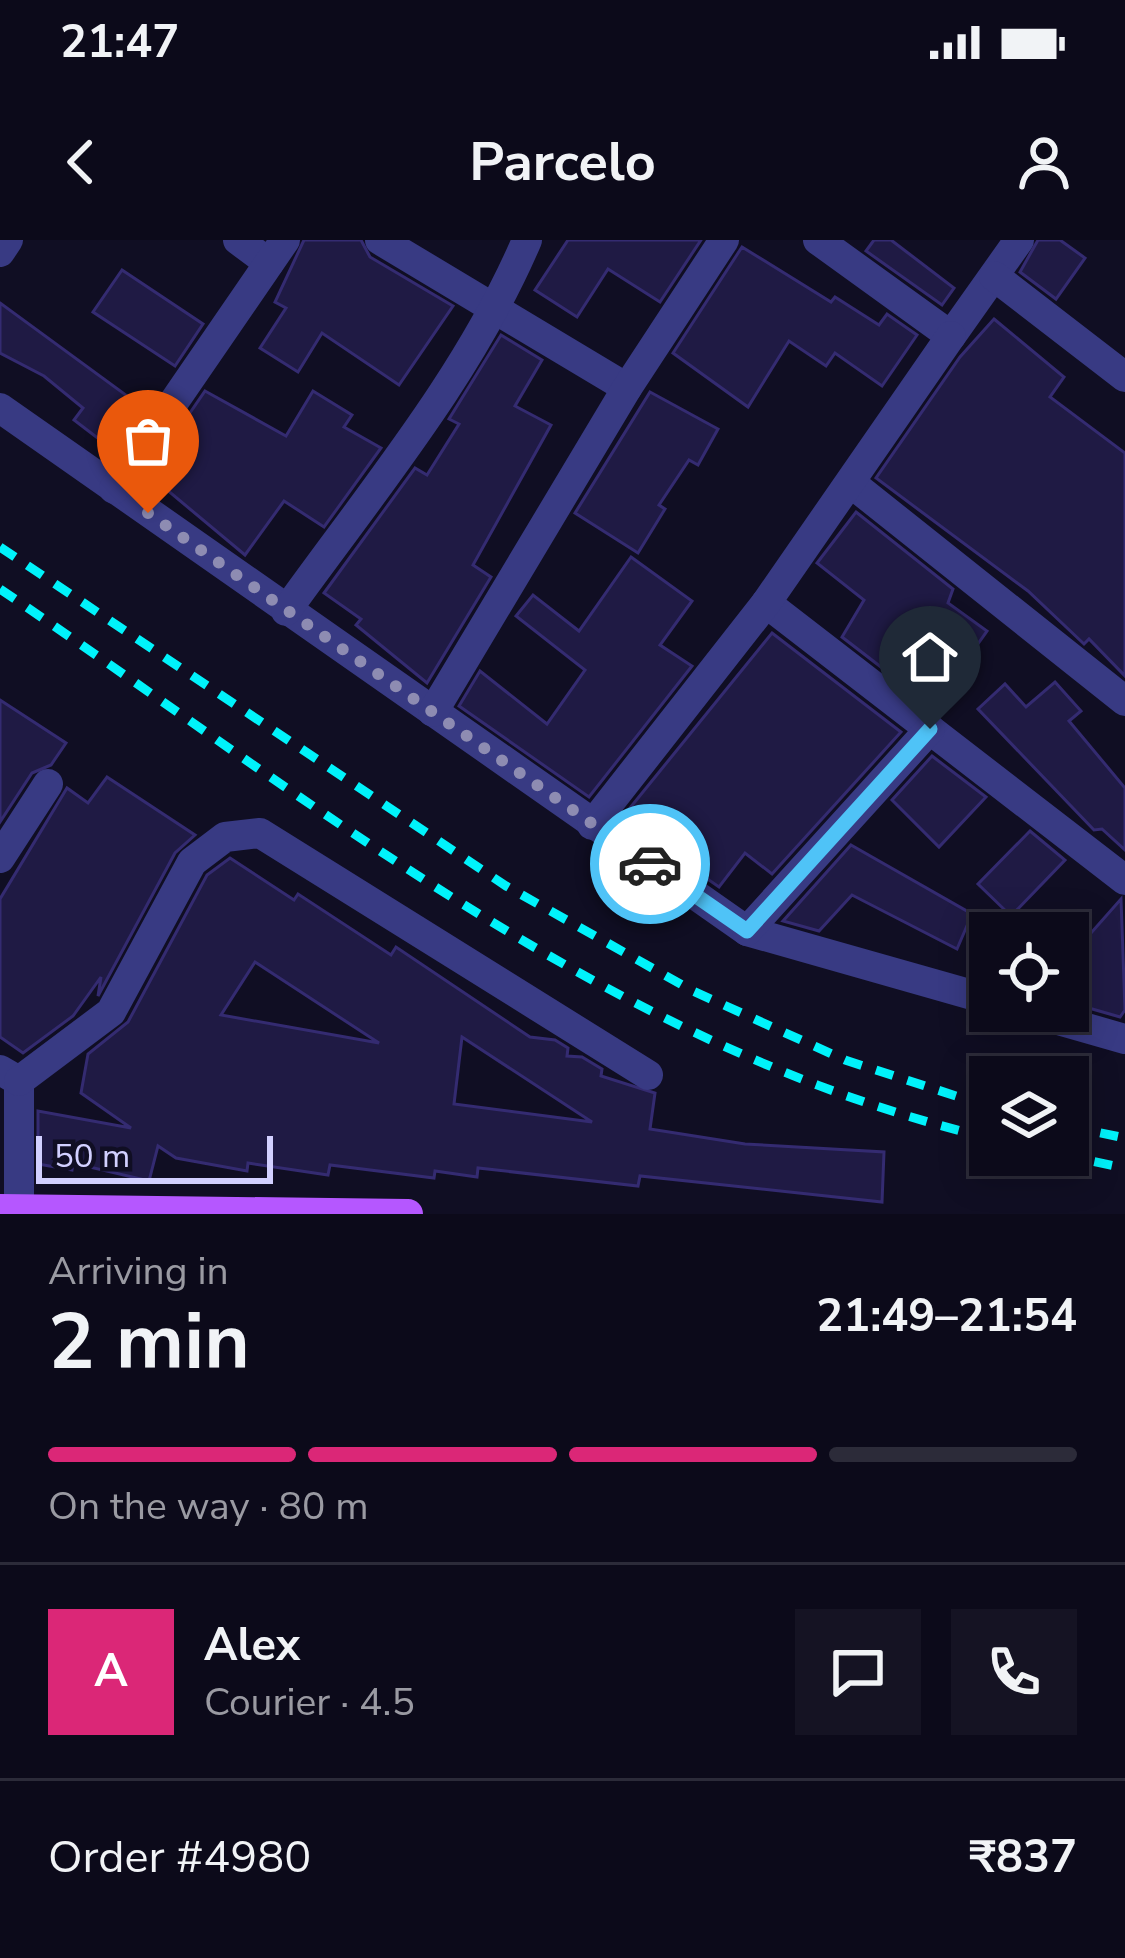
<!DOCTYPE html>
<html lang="en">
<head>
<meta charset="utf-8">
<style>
  body { margin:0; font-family:"Nunito Sans",sans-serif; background:#151323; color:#f1f3f6; height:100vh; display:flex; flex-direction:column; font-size:45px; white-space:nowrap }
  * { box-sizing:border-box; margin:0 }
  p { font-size:39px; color:#9a9aa2 }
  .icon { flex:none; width:66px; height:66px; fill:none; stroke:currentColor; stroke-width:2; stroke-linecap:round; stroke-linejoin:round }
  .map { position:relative; height:974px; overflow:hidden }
  .sheet { display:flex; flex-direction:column; background:#0c0a1a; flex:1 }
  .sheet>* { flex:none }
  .controls { position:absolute; left:969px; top:672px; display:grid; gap:24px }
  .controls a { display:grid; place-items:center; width:120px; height:120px; border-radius:0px; background:#0c0a1a; box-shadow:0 6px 30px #0003,0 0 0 3px #2c2b39; font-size:60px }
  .scale { position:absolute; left:36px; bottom:30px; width:237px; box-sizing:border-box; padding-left:12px; border:6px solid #d2d0ff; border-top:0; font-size:33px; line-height:42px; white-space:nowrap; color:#d2d0ff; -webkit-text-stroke:9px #100e23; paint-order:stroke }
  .pin { position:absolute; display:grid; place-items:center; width:102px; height:102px; color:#fff; margin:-123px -51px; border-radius:50% 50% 50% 0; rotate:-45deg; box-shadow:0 0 12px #0007 }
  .pin .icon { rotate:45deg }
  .courier { position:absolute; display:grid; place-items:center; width:120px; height:120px; margin:-60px; border:9px solid #4fc3f7; border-radius:50%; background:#fff; color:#222; box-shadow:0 3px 15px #0007 }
  .summary em { font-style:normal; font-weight:700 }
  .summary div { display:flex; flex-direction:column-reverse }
  .summary { display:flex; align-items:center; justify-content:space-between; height:204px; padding:0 48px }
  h1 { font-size:78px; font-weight:700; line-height:90px }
  .bar { display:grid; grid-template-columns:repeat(4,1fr); gap:18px 12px; align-content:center; height:144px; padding:0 48px }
  .bar i { height:15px; border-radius:9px; background:#2c2b39 }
  .bar .active { background:#db2777 }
  .bar p { grid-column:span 4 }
  .line { display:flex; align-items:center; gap:30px; padding:0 48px; border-top:3px solid #2c2b39 }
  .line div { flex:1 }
  .round { display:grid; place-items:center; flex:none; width:126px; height:126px; border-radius:0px; background:#151323 }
  .status { display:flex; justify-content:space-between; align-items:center; height:84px; padding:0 60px; background:#0c0a1a; direction:ltr }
  .status svg { height:33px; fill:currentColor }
  header { display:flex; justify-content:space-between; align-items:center; height:156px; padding:0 48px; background:#0c0a1a; font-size:54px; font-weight:700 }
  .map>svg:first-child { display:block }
</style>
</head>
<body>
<div class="status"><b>21:47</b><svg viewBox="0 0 49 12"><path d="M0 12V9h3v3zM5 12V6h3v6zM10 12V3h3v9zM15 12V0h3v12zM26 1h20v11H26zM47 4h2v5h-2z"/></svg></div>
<header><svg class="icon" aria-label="back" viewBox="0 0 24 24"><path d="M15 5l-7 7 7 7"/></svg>Parcelo<svg class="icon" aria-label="person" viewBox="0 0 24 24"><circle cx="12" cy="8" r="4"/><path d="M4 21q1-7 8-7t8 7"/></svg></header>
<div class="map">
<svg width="1125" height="974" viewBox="0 0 1125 974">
  <rect width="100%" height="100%" fill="#100e23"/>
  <g fill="#1f1a44" stroke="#342b71" stroke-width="3" fill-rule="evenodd">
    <polygon points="304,0 361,0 370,17 453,66 399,145 322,93 298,132 260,108 286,68 275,62"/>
    <polygon points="568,0 701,0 660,62 608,29 577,77 535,50"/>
    <polygon points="874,0 891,0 954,48 942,65 866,11"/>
    <polygon points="1038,0 1060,0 1085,18 1056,59 1020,32"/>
    <polygon points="742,7 831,62 835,57 879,85 887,74 917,95 882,146 835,113 826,126 789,101 748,167 673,113"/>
    <polygon points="122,30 203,84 175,126 93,72"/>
    <polygon points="0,63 145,169 116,212 74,180 83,168 44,136 0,113"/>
    <polygon points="994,79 1064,137 1050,157 1125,213 1125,436 1089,399 1084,404 1028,351 876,238 960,117"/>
    <polygon points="501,95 542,120 515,166 551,185 473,325 491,337 427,443 356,385 361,379 324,353 415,228 427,235 459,184 449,179"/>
    <polygon points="205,151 286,196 313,151 352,175 344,187 381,208 324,287 284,261 245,315 148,234"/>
    <polygon points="650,152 718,189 698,225 689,220 659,265 665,269 638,313 575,273"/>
    <polygon points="856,272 953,349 948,363 987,391 933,467 842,397 864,360 817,323"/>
    <polygon points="631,317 692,361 660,405 692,426 589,557 459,466 480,431 547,484 585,430 516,376 533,355 579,391"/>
    <polygon points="772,393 901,492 772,634 745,613 719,647 621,579"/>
    <polygon points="1055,442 1081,471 1069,481 1125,548 1125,610 1102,589 1094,590 978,469 1005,444 1026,467"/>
    <polygon points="0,460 66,503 51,525 32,533 0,582"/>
    <polygon points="932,516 986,557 939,607 892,560"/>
    <polygon points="107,537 195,595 175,613 98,756 101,737 73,776 23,813 0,797 0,659 67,548 88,563"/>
    <polygon points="1030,591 1065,620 1011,676 978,644"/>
    <polygon points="851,605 972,674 957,709 852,655 819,691 783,681"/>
    <path d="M230,618l64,42 4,-6 93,61 5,-8 134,90 25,3 13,8 -1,8 15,1 20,12 -1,7 54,17 -5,36 95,15 139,8 -2,50 -242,-26 -2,10 -160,-18 -1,9 -42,-6 -1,7 -104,-13 -2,10 -80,-12 -1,8 -71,-13 -18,-12 -9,35 -76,-18 -1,7 -34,-6v-53l93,17 -50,-35 7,-39 40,-32 79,-147zM255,722l124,81 -158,-28zM462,797l130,85 -138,-18z"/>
    <polygon points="1121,659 1125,770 1120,777 1068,762 1068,719"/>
  </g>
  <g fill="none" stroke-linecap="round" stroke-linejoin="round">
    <g stroke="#383a83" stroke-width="30">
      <polyline points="238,0 269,23"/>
      <polyline points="380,0 627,148"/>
      <polyline points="818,0 951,96 1019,0"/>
      <polyline points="0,12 8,0"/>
      <polyline points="994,36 1125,137"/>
      <polyline points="0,168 747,691 990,760"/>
      <polyline points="851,243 1125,461"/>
      <polyline points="114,249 285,0"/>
      <polyline points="766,363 1125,640"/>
      <path d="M286,371c86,-120 183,-235 241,-371"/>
      <polyline points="433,472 627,148 724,0"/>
      <polyline points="592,585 766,363 951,96"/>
      <polyline points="0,618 48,544"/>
      <polyline points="747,691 930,489"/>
      <polyline points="1027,771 1125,799"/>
      <polyline points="0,830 19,841 19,969"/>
      <polyline points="19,841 111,772 192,622 225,597 260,593 648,835"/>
    </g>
    <polyline stroke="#b557ff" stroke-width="30" points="0,969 408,974"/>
    <g stroke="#00f3fb" stroke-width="9" stroke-dasharray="18 15" stroke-linecap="butt">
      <polyline points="0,307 506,646 693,751 845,820 990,867"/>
      <path d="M0,349c309,209 619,463 990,549"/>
      <polyline points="1068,886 1125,898"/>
      <polyline points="1062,915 1125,928"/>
    </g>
  </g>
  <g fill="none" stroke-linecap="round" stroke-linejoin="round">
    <polyline stroke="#8e8cb2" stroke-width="12" stroke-dasharray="0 21.6" points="148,273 650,624"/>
    <polyline stroke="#4fc3f7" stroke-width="15" points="650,624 747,691 930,489"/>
  </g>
</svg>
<div class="controls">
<a><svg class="icon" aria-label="locate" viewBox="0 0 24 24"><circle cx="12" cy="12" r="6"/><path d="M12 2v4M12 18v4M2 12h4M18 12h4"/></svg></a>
<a><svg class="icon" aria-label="layers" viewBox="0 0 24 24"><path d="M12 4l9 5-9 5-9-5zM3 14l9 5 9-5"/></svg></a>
</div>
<div class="scale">50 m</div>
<div class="pin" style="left:148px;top:273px;background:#ea580c"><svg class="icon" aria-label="bag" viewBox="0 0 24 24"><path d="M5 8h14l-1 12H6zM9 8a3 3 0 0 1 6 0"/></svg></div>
<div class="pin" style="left:930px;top:489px;background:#1f2937"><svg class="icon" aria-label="home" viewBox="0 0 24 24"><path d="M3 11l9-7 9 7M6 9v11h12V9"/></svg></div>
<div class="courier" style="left:650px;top:624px"><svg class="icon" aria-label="car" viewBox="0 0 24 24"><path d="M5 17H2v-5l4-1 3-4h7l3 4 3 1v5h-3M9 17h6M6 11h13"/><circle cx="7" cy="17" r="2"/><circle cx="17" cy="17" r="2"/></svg></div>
</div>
<section class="sheet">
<div class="summary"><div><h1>2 min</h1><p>Arriving in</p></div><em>21:49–21:54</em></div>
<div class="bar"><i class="active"></i><i class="active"></i><i class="active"></i><i></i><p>On the way · 80 m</p></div>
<div class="line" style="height:216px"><b class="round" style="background:#db2777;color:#fff">A</b><div><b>Alex</b><p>Courier · 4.5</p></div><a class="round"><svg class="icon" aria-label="chat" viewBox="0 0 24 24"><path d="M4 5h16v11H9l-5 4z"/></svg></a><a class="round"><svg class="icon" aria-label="phone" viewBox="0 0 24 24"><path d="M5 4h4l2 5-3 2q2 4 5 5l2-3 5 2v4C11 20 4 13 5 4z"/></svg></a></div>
<div class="line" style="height:156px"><div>Order #4980</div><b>₹837</b></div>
</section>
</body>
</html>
